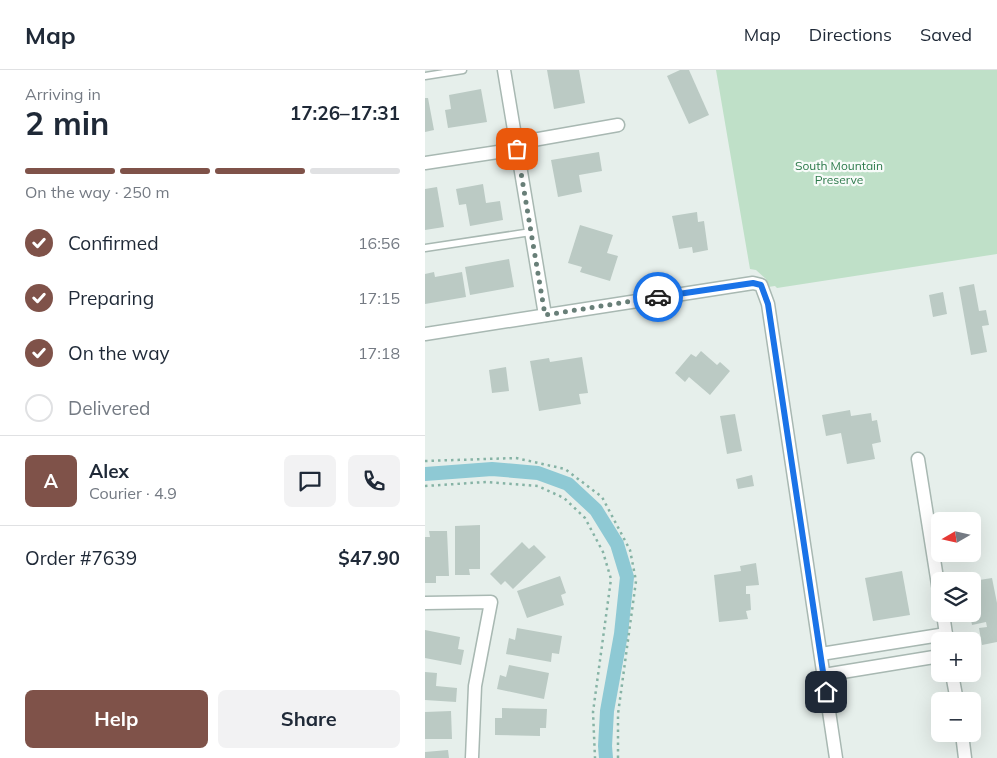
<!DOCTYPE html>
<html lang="en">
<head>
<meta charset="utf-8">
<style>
  body { margin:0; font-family:Mulish,sans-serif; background:#f2f2f3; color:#1f2937; height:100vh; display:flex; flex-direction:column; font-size:19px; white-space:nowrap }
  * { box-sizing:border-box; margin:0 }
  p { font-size:16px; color:#747a83 }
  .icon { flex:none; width:28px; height:28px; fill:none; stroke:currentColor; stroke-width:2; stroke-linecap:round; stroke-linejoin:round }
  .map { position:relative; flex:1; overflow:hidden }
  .panel { display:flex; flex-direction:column; background:#fff; width:425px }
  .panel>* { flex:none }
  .needle { width:32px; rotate:261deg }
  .fabs { position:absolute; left:506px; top:442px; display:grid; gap:10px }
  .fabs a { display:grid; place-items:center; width:50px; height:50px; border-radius:8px; background:#fff; box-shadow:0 5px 20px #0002; font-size:25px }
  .pin { position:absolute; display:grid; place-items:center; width:42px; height:42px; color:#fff; margin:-21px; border-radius:10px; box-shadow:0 2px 8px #0006 }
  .courier { position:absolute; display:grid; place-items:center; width:50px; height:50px; margin:-25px; border:4px solid #1a73e8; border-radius:50%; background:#fff; color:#222; box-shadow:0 1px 6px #0007 }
  .summary em { font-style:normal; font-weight:700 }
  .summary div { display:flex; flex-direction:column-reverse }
  .summary { display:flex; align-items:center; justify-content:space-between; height:85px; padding:0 25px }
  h1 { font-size:32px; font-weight:700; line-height:38px }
  .bar { display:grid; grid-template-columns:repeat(4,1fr); gap:8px 5px; align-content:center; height:60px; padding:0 25px }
  .bar i { height:6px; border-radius:4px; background:#e0e1e3 }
  .bar .selected { background:#7f5249 }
  .bar p { grid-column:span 4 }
  .line { display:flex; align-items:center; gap:12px; padding:0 25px; border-top:1px solid #e0e1e3 }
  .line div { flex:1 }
  .round { display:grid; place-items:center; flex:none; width:52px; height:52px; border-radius:8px; background:#f2f2f3 }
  ol { padding:0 25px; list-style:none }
  li { display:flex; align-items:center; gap:15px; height:55px }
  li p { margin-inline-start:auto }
  li .icon { padding:5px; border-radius:50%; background:#7f5249; color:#fff; stroke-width:4 }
  li:last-child { color:#747a83 }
  li i { width:28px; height:28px; border:2px solid #e0e1e3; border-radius:50% }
  .primary-button { display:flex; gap:10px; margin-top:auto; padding:10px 25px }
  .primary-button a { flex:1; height:58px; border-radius:8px; background:#7f5249; color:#fff; font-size:20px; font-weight:700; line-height:58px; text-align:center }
  .primary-button a+a { background:#f2f2f3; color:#1f2937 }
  header { display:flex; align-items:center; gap:30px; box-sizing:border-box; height:70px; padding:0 25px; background:#fff; border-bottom:1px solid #e0e1e3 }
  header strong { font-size:24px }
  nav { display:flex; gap:28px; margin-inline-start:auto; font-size:18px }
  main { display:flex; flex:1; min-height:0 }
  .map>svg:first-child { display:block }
</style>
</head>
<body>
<header>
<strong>Map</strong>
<nav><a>Map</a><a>Directions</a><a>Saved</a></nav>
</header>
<main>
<section class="panel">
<div class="summary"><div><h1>2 min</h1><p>Arriving in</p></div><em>17:26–17:31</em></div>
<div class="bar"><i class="selected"></i><i class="selected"></i><i class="selected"></i><i></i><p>On the way · 250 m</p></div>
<ol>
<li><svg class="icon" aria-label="check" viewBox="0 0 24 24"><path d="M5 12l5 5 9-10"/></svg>Confirmed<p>16:56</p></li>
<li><svg class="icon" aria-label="check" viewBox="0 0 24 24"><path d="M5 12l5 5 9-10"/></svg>Preparing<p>17:15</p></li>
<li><svg class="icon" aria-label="check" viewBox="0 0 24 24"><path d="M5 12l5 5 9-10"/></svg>On the way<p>17:18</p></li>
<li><i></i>Delivered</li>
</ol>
<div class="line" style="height:90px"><b class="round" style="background:#7f5249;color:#fff">A</b><div><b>Alex</b><p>Courier · 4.9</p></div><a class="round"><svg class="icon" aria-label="chat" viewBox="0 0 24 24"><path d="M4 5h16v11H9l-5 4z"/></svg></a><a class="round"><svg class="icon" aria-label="phone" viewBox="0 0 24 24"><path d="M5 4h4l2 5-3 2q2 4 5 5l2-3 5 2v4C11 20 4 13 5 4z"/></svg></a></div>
<div class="line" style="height:65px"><div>Order #7639</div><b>$47.90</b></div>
<div class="primary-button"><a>Help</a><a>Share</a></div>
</section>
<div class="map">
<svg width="572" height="688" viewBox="0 0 572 688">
  <rect width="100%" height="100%" fill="#e6efeb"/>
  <polygon fill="#bfe0c8" points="291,0 572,0 572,184 352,218 350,216 343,217 341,209 331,200 325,199"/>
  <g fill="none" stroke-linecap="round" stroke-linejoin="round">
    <polyline stroke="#8ec9d4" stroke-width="14" points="0,404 67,399 113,403 143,414 171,440 192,474 202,507 196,564 182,641 180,676 181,688"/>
  </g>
  <g fill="#bbcac4">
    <polygon points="122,0 154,0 160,33 129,39"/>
    <polygon points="255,0 264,0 284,45 264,54 242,6"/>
    <polygon points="56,19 62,52 23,58 20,40 26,39 24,25"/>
    <polygon points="0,28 3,28 9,60 0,62"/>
    <polygon points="174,82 177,101 154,105 157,122 133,127 126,90"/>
    <polygon points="58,114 61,133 75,131 78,150 45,156 41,134 34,135 31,119"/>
    <polygon points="12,117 19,157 0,160 0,119"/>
    <polygon points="272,142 273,152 279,151 283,180 268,183 267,177 254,179 247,146"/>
    <polygon points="155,155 188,165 182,183 193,186 185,211 155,202 157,197 143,193"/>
    <polygon points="84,189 89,217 45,225 40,197"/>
    <polygon points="9,202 10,207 37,202 41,227 0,234 0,204"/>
    <polygon points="549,214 554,241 561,240 564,255 557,256 562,282 546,285 534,217"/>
    <polygon points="518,222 522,244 508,247 504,225"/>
    <polygon points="276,281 292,295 295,292 305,301 285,325 264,307 260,312 250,303 266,284 271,287"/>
    <polygon points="157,287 163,323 154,324 156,334 114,341 105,291 124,288 125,292"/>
    <polygon points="81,297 84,321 67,323 64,300"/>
    <polygon points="425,340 426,346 446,343 447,351 452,350 456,372 447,374 450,389 422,394 416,363 401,366 397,345"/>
    <polygon points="310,344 317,381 302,384 295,346"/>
    <polygon points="327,405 329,416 313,419 311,409"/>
    <polygon points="55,455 55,499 44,499 45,505 30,505 30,456"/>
    <polygon points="4,461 22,461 24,506 11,506 11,513 0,513 0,467 5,467"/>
    <polygon points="97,472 104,479 109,475 121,487 88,519 80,511 76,515 65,504"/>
    <polygon points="331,493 334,515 321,516 321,524 325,524 326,540 321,541 323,549 294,552 289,505 316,501 315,496"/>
    <polygon points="477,501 485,545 448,551 440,508"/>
    <polygon points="135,506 141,523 136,525 139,535 102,548 92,521"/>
    <polygon points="567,508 572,533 572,572 557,575 554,558 562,557 561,552 547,555 545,544 548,544 548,532 550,532 548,520 548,511"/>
    <polygon points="92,558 137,566 134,584 127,583 126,592 81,584 84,568 90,570"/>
    <polygon points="0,560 35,567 33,579 39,580 36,595 0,588"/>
    <polygon points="84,595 124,603 119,629 72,619 75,605 81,607"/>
    <polygon points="0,602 12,603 11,616 32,618 31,632 0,630"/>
    <polygon points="77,638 122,639 121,658 115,658 115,666 70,665 70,648 77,648"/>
    <polygon points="26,641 27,669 0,669 0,642"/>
    <polygon points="23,680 24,688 0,688 0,682"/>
  </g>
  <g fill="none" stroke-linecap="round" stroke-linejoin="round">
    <g stroke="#a8b8b2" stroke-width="9">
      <g id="lane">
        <polyline points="0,6 38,0"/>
        <polyline points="0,178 106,162"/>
      </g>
    </g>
    <g stroke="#a8b8b2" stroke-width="15">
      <g id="street">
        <polyline points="79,0 120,245"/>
        <polyline points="91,73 193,55"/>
        <polyline points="0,93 92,79"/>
        <polyline points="0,264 328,213 336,215 343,234 411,688"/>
        <polyline points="493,389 515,527"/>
        <polyline points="0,533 66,532 50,616 47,688"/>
        <polyline points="518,544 522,571"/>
        <polyline points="396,584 521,564"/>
        <polyline points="527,604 532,631"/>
        <polyline points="399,605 515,586"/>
        <polyline points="537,664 540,688"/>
      </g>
    </g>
    <g stroke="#86b3a5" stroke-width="2.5" stroke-dasharray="2.5 4" stroke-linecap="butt">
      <polyline points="0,391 91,388 140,399 177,427 205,480 211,511 193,644 193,688"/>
      <polyline points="0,416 61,412 113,416 139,428 160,448 178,482 186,509 168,642 170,688"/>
    </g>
    <use href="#lane" stroke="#fff" stroke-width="6"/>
    <use href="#street" stroke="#fff" stroke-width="12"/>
  </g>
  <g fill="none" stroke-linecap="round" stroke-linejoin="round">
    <polyline stroke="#687f78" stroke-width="5" stroke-dasharray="0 9" points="92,79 120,245 233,227"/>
    <polyline stroke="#1a73e8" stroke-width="6" points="233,227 328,213 336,215 343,234 401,622"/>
  </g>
  <g text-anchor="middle" stroke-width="4.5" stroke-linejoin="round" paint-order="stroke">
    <g font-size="12" fill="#2d7a4b" stroke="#f7fbf9">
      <text x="414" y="100">South Mountain<tspan x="414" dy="14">Preserve</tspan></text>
    </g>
  </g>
</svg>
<div class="fabs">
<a><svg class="needle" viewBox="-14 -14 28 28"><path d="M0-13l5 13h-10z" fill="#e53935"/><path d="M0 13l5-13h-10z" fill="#747a83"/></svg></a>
<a><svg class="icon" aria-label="layers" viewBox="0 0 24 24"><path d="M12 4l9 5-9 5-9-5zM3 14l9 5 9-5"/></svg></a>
<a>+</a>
<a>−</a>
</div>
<div class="pin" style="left:92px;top:79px;background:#ea580c"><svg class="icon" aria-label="bag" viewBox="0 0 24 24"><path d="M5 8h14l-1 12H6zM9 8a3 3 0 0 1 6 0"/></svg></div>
<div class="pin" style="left:401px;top:622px;background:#1f2937"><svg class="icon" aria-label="home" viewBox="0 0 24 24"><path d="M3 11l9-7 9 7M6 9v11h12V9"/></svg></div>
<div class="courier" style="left:233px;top:227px"><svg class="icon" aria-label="car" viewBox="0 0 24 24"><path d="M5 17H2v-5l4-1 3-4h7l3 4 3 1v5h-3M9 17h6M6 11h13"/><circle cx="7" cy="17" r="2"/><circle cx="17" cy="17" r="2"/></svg></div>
</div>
</main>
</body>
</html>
